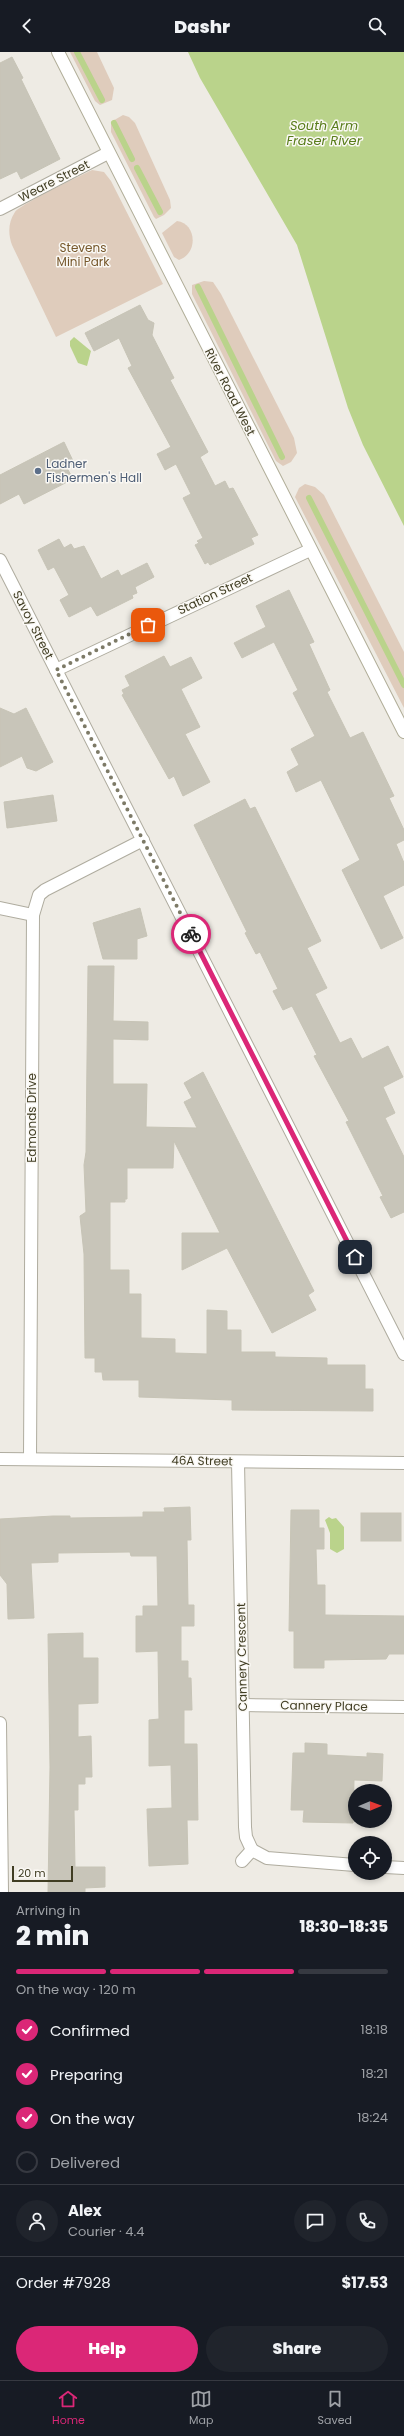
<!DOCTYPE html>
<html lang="en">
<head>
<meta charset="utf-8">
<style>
  body { margin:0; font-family:Poppins,sans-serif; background:#20242c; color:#f1f3f6; height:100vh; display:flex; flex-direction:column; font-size:15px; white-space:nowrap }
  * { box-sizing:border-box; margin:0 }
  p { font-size:13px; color:#9ea1a6 }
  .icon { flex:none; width:22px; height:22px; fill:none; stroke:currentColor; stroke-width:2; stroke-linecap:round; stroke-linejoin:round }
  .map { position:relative; height:1840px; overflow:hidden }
  .drawer { display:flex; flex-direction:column; background:#171b24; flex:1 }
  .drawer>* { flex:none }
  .needle { width:26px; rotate:89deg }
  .controls { position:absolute; left:348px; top:1732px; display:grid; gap:8px }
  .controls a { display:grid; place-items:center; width:44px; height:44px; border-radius:50%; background:#171b24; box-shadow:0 2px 6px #0003; font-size:20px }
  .scale { position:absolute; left:12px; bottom:10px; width:61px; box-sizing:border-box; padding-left:4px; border:2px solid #403d23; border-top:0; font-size:11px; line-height:14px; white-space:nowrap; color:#403d23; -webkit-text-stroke:3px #faf8f4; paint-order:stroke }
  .pin { position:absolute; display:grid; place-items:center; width:34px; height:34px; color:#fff; margin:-17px; border-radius:8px; box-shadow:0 2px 6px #0006 }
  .courier { position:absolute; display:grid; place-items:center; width:40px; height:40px; margin:-20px; border:3px solid #db2777; border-radius:50%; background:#fff; color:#222; box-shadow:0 1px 5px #0007 }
  .overview em { font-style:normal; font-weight:800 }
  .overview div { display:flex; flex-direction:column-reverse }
  .overview { display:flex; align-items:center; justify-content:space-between; height:68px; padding:0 16px }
  h1 { font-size:26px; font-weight:800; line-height:30px }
  .bar { display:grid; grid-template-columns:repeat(4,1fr); gap:6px 4px; align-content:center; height:48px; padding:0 16px }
  .bar i { height:5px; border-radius:3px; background:#363941 }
  .bar .on { background:#db2777 }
  .bar p { grid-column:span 4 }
  .line { display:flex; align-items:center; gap:10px; padding:0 16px; border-top:1px solid #363941 }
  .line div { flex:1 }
  .round { display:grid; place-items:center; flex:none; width:42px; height:42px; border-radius:21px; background:#20242c }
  ol { padding:0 16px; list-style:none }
  li { display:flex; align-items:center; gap:12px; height:44px }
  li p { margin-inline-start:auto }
  li .icon { padding:4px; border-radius:50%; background:#db2777; color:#fff; stroke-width:4 }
  li:last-child { color:#9ea1a6 }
  li i { width:22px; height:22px; border:2px solid #363941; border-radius:50% }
  .action { display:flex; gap:8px; margin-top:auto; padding:8px 16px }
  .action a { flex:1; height:46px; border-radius:24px; background:#db2777; color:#fff; font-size:16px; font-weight:800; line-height:46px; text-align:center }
  .action a+a { background:#20242c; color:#f1f3f6 }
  header { display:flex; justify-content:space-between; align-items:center; height:52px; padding:0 16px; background:#171b24; font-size:18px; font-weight:800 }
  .tab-bar { display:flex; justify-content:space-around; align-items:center; height:56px; border-top:1px solid #363941; background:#171b24; font-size:11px; color:#9ea1a6 }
  .tab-bar a { display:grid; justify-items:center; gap:2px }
  .tab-bar .on { color:#db2777 }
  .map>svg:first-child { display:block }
</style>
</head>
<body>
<header><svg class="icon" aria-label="back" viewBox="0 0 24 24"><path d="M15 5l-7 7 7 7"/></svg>Dashr<svg class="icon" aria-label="search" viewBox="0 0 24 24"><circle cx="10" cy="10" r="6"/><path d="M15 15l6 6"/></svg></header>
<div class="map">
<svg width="404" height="1840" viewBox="0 0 404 1840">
  <rect width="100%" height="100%" fill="#eeebe4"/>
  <g fill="#dfccbc">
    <polygon points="70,0 97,0 114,36 112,48 100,53 95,49"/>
    <polygon points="123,63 129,65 135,71 170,148 171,156 164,163 156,167 154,165 111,80 111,70"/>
    <path d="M92,118l12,2 7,9 52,103 -107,53 -44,-92c-4,-11 -4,-23 3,-33 6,-8 65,-36 77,-42z"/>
    <path d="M177,169c19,2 22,32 2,39l-5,-3 -12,-24z"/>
    <polygon points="204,229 213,230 221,242 294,386 297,401 291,410 283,414 276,409 192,242 192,233"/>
    <polygon points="305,432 315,435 324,443 404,600 404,656 295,445 299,436"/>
  </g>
  <g fill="#bad38b">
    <polygon points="188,0 404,0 404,474 363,393 348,356 297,193 200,26"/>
    <polygon points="74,285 91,299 87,314 78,311 70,294 70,289"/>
    <polygon points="329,1465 332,1467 336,1466 344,1475 344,1497 337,1501 330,1497 330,1481 325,1468"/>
  </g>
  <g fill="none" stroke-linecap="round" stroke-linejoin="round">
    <g stroke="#bad38b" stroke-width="6">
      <polyline points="77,0 102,48"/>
      <polyline points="114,71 132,107"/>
      <polyline points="137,116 160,160"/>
      <polyline points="198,235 282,405"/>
      <polyline points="309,446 404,633"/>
    </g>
  </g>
  <g fill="#c8c5b9" stroke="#c7c4b6">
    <polygon points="12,5 23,26 21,27 60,107 21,127 17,119 0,127 0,11"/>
    <polygon points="140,253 148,268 154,271 152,283 174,326 170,328 208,400 200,405 215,434 225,429 229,437 233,436 258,483 251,486 254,492 210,513 208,510 205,512 195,493 199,491 197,489 203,486 183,446 191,442 176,412 165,418 157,402 171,395 128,316 132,314 119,286 94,299 85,281"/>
    <polygon points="64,390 74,411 66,414 73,427 24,452 19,442 0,452 0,423"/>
    <polygon points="59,487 64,496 71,492 74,497 84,494 101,527 118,518 121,524 147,511 154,525 135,535 137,541 132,543 133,546 97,564 91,554 69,565 60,548 69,543 54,515 48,518 38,498"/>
    <polygon points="289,538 314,590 309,592 330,638 327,640 350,686 363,680 394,744 389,746 404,778 404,788 396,792 404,811 404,833 383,844 403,886 381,897 342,818 360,808 321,728 296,740 287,720 299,713 291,697 315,684 293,641 298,638 274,590 242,606 234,591 266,575 256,554"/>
    <polygon points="164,604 170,615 191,605 202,626 181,637 200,675 185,682 210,730 183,744 174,724 169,727 122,643 124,642 122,638 130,634 125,624"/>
    <polygon points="0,656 14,662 26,656 53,710 36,719 27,716 22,704 0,715"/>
    <polygon points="53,743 57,769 7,776 4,750"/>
    <polygon points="245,747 250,757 255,755 321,889 307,896 327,936 315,942 340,991 351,986 362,1007 388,994 403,1025 383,1035 395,1061 385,1066 404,1105 404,1160 391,1166 380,1145 383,1144 346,1070 349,1069 314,1004 317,1003 292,954 283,958 273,939 278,937 260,900 256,902 245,881 247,880 194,773"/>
    <polygon points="140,856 147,884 137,887 137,907 103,907 93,871"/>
    <polygon points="88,914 114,914 113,969 148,970 148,988 113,987 113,1032 147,1032 146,1075 197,1076 184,1050 192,1046 184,1031 203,1020 314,1239 308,1243 316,1258 272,1281 227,1196 182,1218 182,1181 220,1181 174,1089 173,1116 127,1116 127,1147 125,1147 125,1150 110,1150 110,1218 129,1218 129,1242 141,1242 141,1286 175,1287 175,1301 207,1302 207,1258 227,1259 227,1278 241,1278 241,1300 275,1300 275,1305 327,1306 327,1313 365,1313 365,1337 373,1337 373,1359 232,1358 232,1348 139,1345 139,1328 103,1328 102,1320 95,1320 95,1306 85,1306 84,1202 80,1164 86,1160 84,1113 86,1100"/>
    <polygon points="190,1455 191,1488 187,1488 188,1553 194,1553 194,1574 181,1574 181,1609 188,1609 188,1626 191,1626 192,1658 184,1658 184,1692 197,1692 198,1768 187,1768 188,1812 149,1814 147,1757 172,1756 171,1713 149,1714 149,1668 159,1667 158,1599 136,1600 136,1564 143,1564 143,1554 158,1554 157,1504 131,1504 130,1500 58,1501 58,1510 31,1511 34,1566 8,1567 7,1532 0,1523 0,1467 53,1464 70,1464 70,1466 143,1465 143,1460 165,1460 164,1456"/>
    <polygon points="291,1458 319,1458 319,1476 324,1476 324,1497 316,1497 317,1533 325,1533 325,1563 404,1564 404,1602 389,1602 386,1607 324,1608 324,1616 294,1616 294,1579 289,1579"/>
    <rect x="361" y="1461" width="40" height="28"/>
    <polygon points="83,1581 83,1606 98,1606 98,1651 78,1652 78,1685 91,1684 92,1725 85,1725 85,1732 78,1732 78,1758 74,1758 75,1815 105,1815 105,1835 85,1836 85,1840 48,1840 50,1715 48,1582"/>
    <polygon points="305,1691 327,1692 327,1703 367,1705 367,1701 383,1702 382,1729 354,1728 353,1771 303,1770 304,1758 291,1758 293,1701 305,1701"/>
  </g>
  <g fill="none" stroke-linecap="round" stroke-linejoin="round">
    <g stroke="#afac9f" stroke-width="14">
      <g id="minor">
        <polyline points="0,157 108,101"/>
        <polyline points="0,508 404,1302"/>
        <polyline points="56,618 310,498"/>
        <polyline points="0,856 33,863"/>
        <polyline points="30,1407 33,863 39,843 45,838 143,788"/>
        <polyline points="238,1410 245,1775 246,1785 252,1798 242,1809"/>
        <polyline points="243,1653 404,1655"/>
        <polyline points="0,1671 2,1840"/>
        <polyline points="252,1798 267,1806 355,1813"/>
        <polyline points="385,1815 404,1816"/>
      </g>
    </g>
    <g stroke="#afac9f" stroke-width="14">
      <polyline id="tertiary" points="0,1407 404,1411"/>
    </g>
    <g stroke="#b1ae99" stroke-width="14">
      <polyline id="secondary" points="58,0 404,680"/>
    </g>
    <use href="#minor" stroke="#fff" stroke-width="12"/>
    <use href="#tertiary" stroke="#fff" stroke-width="12"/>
    <use href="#secondary" stroke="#fff" stroke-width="12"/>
  </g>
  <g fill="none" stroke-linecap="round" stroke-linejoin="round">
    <polyline stroke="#7d7a67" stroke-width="4" stroke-dasharray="0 7.2" points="148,573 56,618 191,882"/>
    <polyline stroke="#db2777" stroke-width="5" points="191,882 355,1205"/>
  </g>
  <circle fill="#5c6f8a" stroke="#faf8f4" stroke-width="1.5" cx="38" cy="419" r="4"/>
  <g text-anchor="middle" stroke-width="3" stroke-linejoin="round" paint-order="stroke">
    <g font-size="12" fill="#403d23" stroke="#faf8f4">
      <text transform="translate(54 129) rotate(-27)" y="4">Weare Street</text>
      <text transform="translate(230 340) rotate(63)" y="4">River Road West</text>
      <text transform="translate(215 542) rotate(-25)" y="4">Station Street</text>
      <text transform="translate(33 573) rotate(63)" y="4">Savoy Street</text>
      <text transform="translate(32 1066) rotate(-90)" y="4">Edmonds Drive</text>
      <text transform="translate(202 1409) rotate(1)" y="4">46A Street</text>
      <text transform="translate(242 1605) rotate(-91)" y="4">Cannery Crescent</text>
      <text transform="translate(324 1654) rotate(1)" y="4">Cannery Place</text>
    </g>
    <g font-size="12" fill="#77582c" stroke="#faf8f4">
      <text x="83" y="200">Stevens<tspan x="83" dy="14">Mini Park</tspan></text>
    </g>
    <g font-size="12" fill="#4e5e75" stroke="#faf8f4" text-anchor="start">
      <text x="46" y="416">Ladner<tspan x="46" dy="14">Fishermen's Hall</tspan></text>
    </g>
    <g font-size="13" font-style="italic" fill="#597d1b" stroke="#faf8f4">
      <text x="324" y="78">South Arm<tspan x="324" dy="15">Fraser River</tspan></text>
    </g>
  </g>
</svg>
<div class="controls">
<a><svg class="needle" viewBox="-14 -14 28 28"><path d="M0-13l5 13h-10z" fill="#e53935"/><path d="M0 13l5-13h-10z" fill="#9ea1a6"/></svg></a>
<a><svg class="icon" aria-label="locate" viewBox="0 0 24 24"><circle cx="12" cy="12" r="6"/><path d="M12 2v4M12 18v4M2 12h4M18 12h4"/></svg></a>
</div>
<div class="scale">20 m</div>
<div class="pin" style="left:148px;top:573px;background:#ea580c"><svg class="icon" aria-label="bag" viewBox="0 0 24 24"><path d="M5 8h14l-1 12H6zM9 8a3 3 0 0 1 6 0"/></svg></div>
<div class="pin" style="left:355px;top:1205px;background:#1f2937"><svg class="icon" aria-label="home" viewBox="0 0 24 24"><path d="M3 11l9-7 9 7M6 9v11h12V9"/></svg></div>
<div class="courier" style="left:191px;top:882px"><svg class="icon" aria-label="bike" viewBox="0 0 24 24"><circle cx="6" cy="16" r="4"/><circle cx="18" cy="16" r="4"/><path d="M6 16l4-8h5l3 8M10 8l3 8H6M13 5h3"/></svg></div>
</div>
<section class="drawer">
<div class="overview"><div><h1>2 min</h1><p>Arriving in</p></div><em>18:30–18:35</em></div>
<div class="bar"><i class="on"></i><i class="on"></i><i class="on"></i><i></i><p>On the way · 120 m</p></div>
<ol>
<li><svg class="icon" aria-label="check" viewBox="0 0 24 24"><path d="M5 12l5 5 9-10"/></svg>Confirmed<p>18:18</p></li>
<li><svg class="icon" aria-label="check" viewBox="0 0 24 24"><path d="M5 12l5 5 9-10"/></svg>Preparing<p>18:21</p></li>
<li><svg class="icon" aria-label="check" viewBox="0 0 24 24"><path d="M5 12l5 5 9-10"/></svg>On the way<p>18:24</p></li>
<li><i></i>Delivered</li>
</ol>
<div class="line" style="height:72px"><a class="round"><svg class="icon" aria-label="person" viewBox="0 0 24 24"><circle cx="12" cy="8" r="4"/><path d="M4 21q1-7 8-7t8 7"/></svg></a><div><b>Alex</b><p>Courier · 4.4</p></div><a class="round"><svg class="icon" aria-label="chat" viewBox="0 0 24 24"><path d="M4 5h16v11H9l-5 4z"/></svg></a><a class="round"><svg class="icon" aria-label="phone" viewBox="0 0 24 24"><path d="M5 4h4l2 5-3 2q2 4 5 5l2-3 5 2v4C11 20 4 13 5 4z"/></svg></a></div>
<div class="line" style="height:52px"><div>Order #7928</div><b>$17.53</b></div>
<div class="action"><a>Help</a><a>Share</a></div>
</section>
<nav class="tab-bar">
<a class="on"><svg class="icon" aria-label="home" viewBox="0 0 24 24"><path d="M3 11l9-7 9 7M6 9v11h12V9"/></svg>Home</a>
<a><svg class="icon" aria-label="map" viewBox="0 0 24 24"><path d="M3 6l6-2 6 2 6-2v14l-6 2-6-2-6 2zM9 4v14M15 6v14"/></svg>Map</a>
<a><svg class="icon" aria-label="saved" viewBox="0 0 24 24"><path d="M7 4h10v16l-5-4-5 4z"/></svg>Saved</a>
</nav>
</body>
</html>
